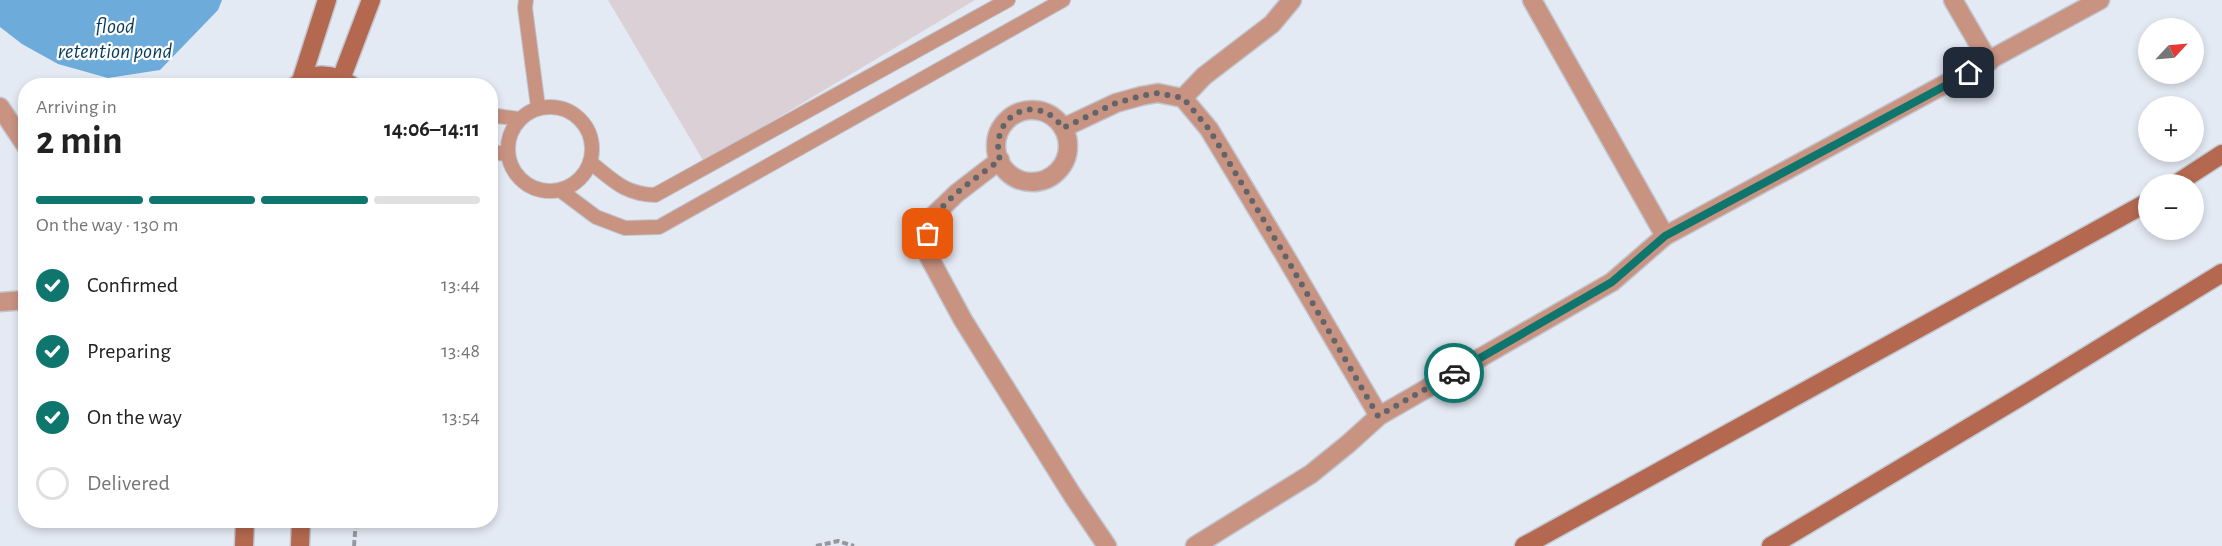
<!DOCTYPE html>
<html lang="en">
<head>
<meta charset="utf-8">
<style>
  body { margin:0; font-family:"Alegreya Sans",sans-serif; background:#f2f2f2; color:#222; height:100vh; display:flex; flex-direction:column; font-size:22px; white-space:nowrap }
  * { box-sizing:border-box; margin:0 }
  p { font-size:20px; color:#767676 }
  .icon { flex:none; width:33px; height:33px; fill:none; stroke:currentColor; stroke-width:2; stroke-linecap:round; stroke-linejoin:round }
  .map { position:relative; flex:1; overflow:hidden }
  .sheet { position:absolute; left:18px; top:78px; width:480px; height:450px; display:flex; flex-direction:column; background:#fff; border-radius:24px; box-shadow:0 3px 9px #0003 }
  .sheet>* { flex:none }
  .needle { width:39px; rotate:64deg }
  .buttons { position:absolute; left:2138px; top:18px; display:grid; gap:12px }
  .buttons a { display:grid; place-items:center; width:66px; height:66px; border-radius:50%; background:#fff; box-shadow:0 3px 9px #0003; font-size:30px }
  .pin { position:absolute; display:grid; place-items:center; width:51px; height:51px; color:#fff; margin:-26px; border-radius:12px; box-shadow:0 3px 9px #0006 }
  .courier { position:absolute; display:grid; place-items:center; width:60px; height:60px; margin:-30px; border:4px solid #0f766e; border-radius:50%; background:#fff; color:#222; box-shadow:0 2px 8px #0007 }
  .overview em { font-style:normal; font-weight:600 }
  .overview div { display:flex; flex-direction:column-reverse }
  .overview { display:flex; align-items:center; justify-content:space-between; height:102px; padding:0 18px }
  h1 { font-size:39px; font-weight:600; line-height:45px }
  .bar { display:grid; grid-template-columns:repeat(4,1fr); gap:9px 6px; align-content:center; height:72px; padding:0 18px }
  .bar i { height:8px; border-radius:4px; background:#e0e0e0 }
  .bar .active { background:#0f766e }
  .bar p { grid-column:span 4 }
  ol { padding:0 18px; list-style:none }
  li { display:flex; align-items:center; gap:18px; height:66px }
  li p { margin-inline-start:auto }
  li .icon { padding:6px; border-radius:50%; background:#0f766e; color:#fff; stroke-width:4 }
  li:last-child { color:#767676 }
  li i { width:33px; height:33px; border:3px solid #e0e0e0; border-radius:50% }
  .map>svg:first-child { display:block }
</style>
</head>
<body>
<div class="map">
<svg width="2222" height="546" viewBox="0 0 2222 546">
  <rect width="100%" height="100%" fill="#e4eaf4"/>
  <polygon fill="#6dabda" points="0,0 222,0 218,10 160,70 108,78 58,64 22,44 0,27"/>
  <polygon fill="#dbd0d6" points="608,0 975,0 704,162"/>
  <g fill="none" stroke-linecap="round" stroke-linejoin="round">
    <g stroke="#c0c5ce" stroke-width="16">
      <g id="lane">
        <polyline points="526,0 525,8 538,107"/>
        <circle cx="550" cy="149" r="42"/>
        <polyline points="490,115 519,119"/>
        <polyline points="490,152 507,154"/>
        <path d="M590,162c23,18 34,32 65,33l353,-195"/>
        <polyline points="560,190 596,217 625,228 659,227 1063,0"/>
      </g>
    </g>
    <g stroke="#c0c5ce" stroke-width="21">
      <g id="street">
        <polyline points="1532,0 1665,236"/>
        <polyline points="1953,0 1989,62"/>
        <polyline points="1183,98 1204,76 1272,24 1292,0"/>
        <polyline points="0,107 26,146"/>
        <circle cx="1032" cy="146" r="36"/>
        <polyline points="1063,128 1116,103 1141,96 1158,93 1183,98 1209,129 1287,259 1379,416"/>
        <polyline points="1000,160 957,193 933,216 928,234 929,257 963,320 1073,496 1107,546"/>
        <polyline points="0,302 26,300"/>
        <polyline points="1195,546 1311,474 1348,444 1379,416 1612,282 1665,236 2100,0"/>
      </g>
    </g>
    <g stroke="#c0c5ce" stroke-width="21">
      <g id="secondary">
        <polyline points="341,79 371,0"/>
        <polyline points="301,81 327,0"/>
        <path d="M295,86c18,-15 38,-13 56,-1"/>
        <polyline points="2176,184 2222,154"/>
        <polyline points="244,546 245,520"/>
        <polyline points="300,546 301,520"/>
        <polyline points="1524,546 2148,202"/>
        <polyline points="1771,546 2025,394 2222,273"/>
      </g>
    </g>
    <g stroke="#9499a0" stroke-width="4" stroke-dasharray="6 3" stroke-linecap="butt">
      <polyline points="354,546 356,520"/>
      <polyline points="816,546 838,541 854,546"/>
    </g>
    <use href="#lane" stroke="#c99382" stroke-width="14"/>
    <use href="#street" stroke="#c99382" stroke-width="18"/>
    <use href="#secondary" stroke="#b4684f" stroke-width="18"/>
  </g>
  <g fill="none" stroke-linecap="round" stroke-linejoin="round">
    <path stroke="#61656a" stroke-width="6" stroke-dasharray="0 10.8" d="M928,234c5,-30 49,-56 72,-74 -12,-45 37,-70 63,-32l53,-25 25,-7 17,-3 25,5 26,31 78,130 91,157 76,-43"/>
    <polyline stroke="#0f766e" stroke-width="8" points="1454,373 1612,282 1665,236 1969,73"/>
  </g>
  <g text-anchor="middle" stroke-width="4.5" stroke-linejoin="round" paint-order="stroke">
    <g font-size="22" font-style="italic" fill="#093c5b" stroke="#fff">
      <text x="115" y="33">flood<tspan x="115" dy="25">retention pond</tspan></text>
    </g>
  </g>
</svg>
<div class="buttons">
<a><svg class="needle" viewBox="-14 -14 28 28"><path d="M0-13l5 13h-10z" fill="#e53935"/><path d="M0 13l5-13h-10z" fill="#767676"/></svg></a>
<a>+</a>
<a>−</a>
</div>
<div class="pin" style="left:928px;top:234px;background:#ea580c"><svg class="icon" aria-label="bag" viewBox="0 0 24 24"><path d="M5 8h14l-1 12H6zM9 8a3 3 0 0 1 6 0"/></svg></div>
<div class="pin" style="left:1969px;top:73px;background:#1f2937"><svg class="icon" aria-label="home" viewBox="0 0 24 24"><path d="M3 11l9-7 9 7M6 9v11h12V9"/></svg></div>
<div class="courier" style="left:1454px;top:373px"><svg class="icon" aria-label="car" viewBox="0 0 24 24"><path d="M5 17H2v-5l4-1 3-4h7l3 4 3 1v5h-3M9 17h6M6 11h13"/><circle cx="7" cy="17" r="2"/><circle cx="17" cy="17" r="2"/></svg></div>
<section class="sheet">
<div class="overview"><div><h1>2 min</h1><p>Arriving in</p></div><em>14:06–14:11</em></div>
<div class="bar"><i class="active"></i><i class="active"></i><i class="active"></i><i></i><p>On the way · 130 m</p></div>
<ol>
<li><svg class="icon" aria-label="check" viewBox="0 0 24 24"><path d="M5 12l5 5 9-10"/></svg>Confirmed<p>13:44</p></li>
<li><svg class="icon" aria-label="check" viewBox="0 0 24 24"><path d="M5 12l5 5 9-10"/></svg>Preparing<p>13:48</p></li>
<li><svg class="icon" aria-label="check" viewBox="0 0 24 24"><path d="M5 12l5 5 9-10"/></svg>On the way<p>13:54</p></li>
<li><i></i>Delivered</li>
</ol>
</section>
</div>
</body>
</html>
